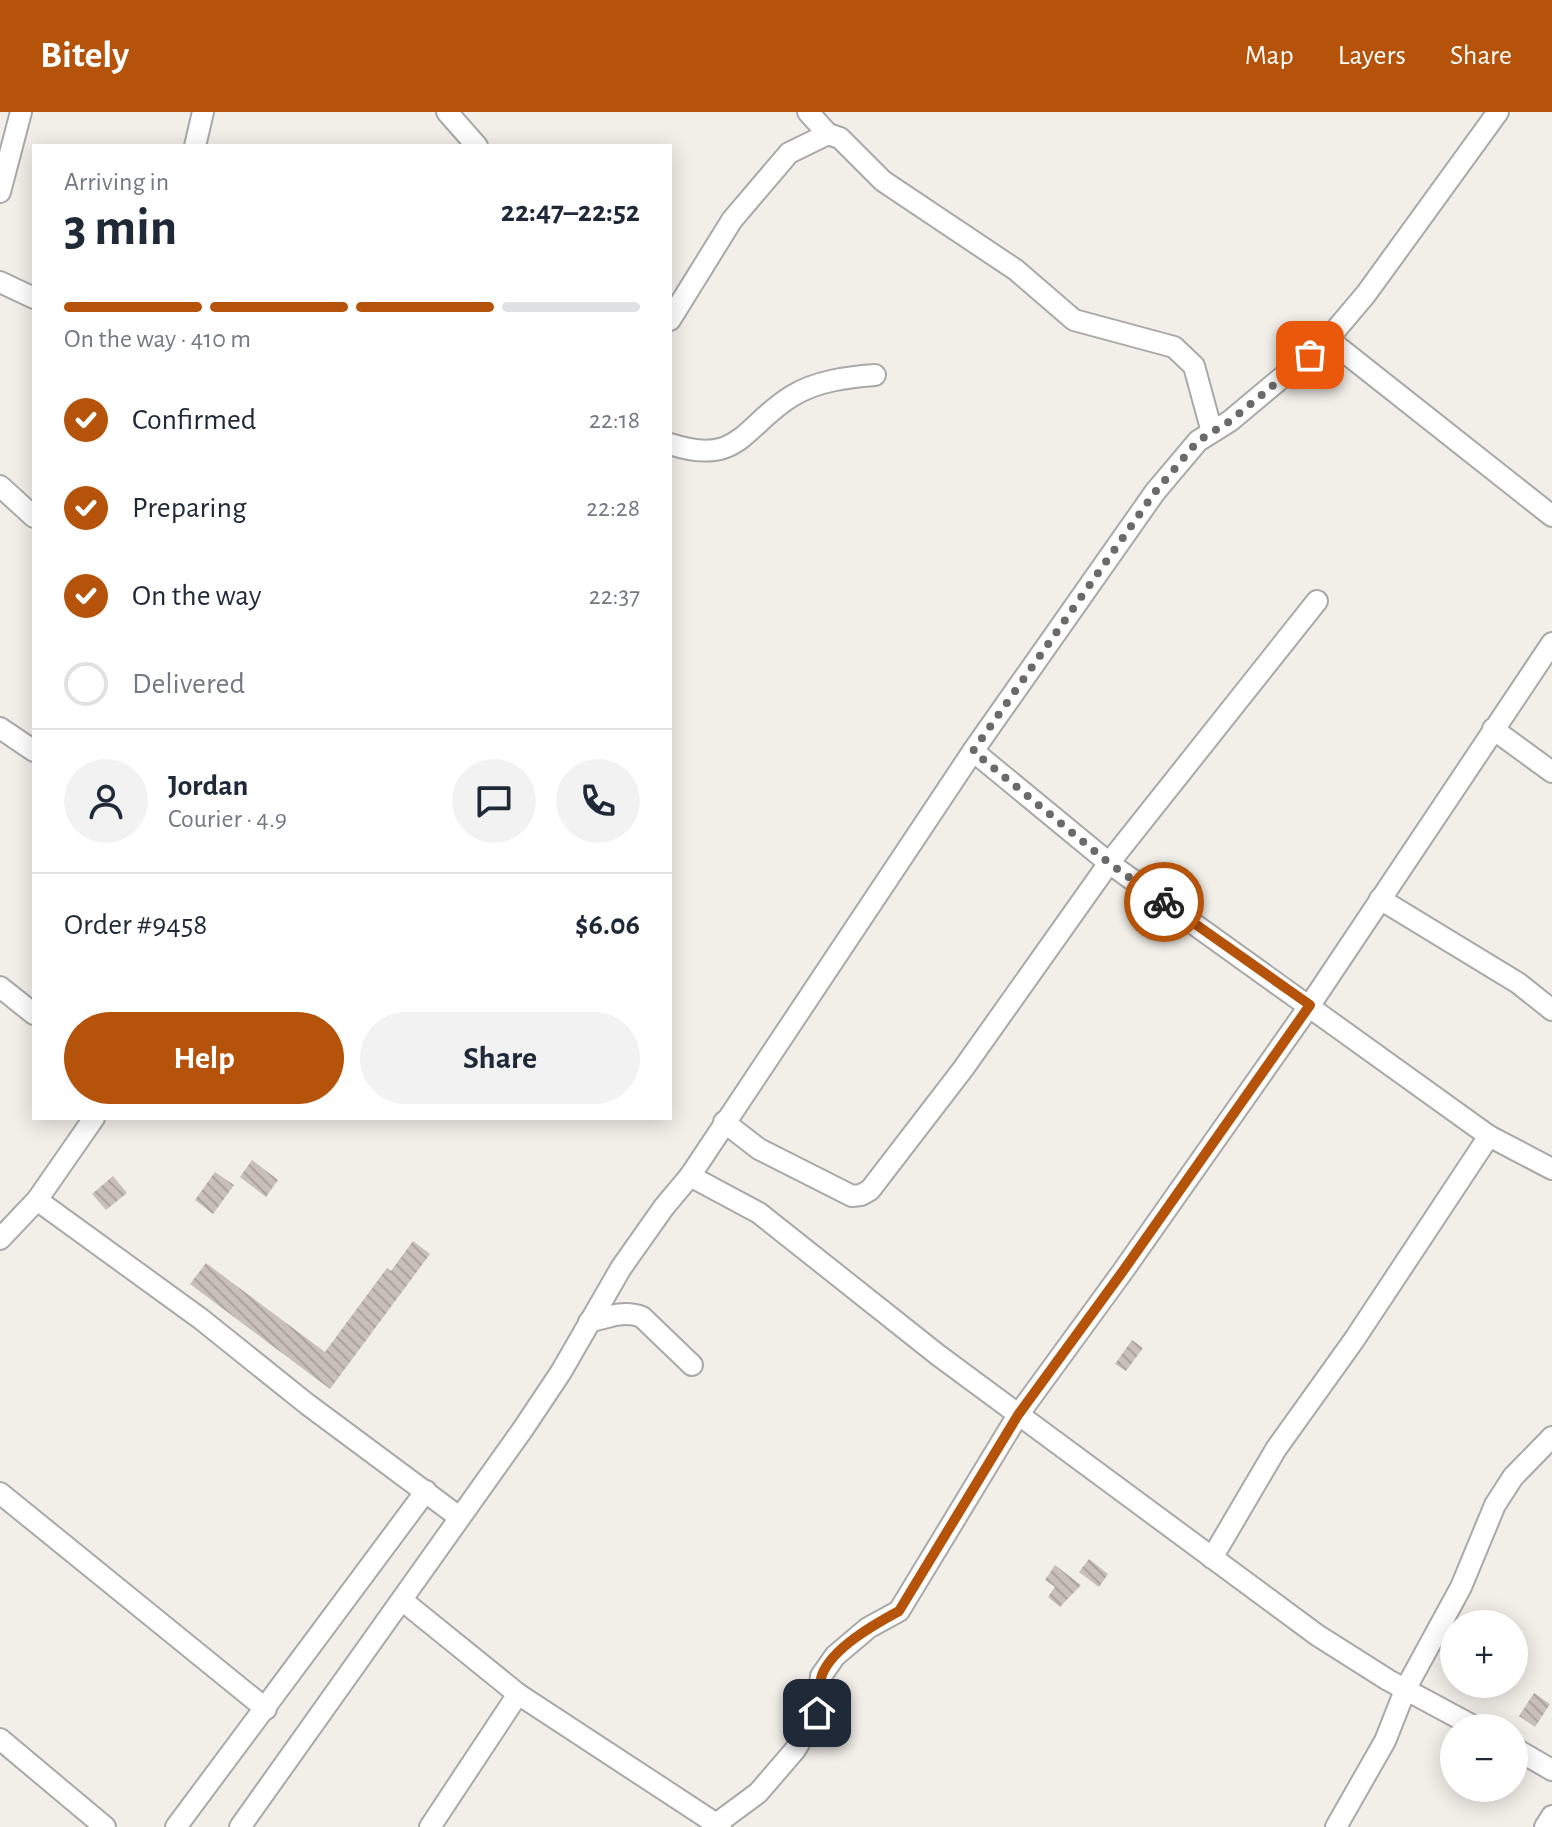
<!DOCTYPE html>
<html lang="en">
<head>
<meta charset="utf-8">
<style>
  body { margin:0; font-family:"Alegreya Sans",sans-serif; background:#f2f2f3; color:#1f2937; height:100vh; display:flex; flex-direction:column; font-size:30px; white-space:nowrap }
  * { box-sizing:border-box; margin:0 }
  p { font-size:26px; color:#747a83 }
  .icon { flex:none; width:44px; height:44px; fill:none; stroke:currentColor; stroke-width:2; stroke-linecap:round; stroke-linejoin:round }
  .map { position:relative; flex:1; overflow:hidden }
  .sheet { position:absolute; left:32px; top:32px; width:640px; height:976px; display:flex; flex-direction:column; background:#fff; border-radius:0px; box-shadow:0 4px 20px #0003 }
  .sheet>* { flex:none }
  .controls { position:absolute; left:1440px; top:1498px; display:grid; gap:16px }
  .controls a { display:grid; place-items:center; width:88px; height:88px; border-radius:50%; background:#fff; box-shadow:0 4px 20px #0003; font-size:40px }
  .pin { position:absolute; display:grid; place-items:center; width:68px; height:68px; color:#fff; margin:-34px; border-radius:16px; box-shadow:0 4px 12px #0006 }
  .courier { position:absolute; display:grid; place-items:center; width:80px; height:80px; margin:-40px; border:6px solid #b45309; border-radius:50%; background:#fff; color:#222; box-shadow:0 2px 10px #0007 }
  .headline em { font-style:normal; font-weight:700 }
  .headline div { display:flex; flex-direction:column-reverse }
  .headline { display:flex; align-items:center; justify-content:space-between; height:136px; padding:0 32px }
  h1 { font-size:52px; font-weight:700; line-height:60px }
  .bar { display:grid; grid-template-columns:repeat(4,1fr); gap:12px 8px; align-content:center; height:96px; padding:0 32px }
  .bar i { height:10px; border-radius:6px; background:#e0e1e3 }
  .bar .active { background:#b45309 }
  .bar p { grid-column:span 4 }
  .line { display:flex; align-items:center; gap:20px; padding:0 32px; border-top:2px solid #e0e1e3 }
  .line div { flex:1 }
  .round { display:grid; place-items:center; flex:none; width:84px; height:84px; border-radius:42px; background:#f2f2f3 }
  ol { padding:0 32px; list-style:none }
  li { display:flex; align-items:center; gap:24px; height:88px }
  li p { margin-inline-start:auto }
  li .icon { padding:8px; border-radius:50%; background:#b45309; color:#fff; stroke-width:4 }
  li:last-child { color:#747a83 }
  li i { width:44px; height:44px; border:4px solid #e0e1e3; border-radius:50% }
  .button { display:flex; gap:16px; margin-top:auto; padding:16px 32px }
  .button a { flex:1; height:92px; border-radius:48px; background:#b45309; color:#fff; font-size:32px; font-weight:700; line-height:92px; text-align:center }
  .button a+a { background:#f2f2f3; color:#1f2937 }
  header { display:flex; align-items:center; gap:48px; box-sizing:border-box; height:112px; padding:0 40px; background:#b45309; color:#fff }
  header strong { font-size:38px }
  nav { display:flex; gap:44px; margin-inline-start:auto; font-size:28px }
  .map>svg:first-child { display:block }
</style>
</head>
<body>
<header>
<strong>Bitely</strong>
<nav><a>Map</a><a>Layers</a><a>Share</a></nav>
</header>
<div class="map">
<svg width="1552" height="1715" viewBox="0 0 1552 1715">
  <defs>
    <pattern id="building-back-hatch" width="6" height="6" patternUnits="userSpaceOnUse" patternTransform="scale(2)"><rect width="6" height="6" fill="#c7bfb8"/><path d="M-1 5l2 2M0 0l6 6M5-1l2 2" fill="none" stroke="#aba49e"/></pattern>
  </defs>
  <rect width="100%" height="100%" fill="#f2efe9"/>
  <g fill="url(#building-back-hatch)">
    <polygon points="252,1048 278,1068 266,1085 240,1065"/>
    <polygon points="215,1060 234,1073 213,1102 195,1088"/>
    <polygon points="113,1064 127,1081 106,1098 92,1082"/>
    <polygon points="413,1129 430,1142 330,1277 190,1172 206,1151 325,1240 387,1156 391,1159"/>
    <polygon points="1132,1228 1143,1236 1126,1259 1115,1252"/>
    <polygon points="1089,1447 1108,1462 1099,1475 1079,1460"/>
    <polygon points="1055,1453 1081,1473 1060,1495 1048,1485 1055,1475 1045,1468"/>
    <polygon points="1534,1581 1550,1592 1535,1615 1519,1604"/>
  </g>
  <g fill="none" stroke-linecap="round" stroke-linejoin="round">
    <g stroke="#a9a9a9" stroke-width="24">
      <g id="street">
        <polyline points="447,0 477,34"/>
        <polyline points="808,0 828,22"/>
        <polyline points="195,34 203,0"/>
        <polyline points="0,80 21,0"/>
        <polyline points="0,170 34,186"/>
        <polyline points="670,208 732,108 789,41 828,22 840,26 883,69 1016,158 1074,208 1174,235 1194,254 1212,320"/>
        <polyline points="1328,227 1552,404"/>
        <path d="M670,332c70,23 73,-18 122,-48 24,-15 56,-19 83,-21"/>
        <polyline points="0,374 34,405"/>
        <polyline points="1317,489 1109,751 1489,1024 1552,1057"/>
        <polyline points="0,616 34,639"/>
        <polyline points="1493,617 1552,660"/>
        <polyline points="1380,787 1518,871 1552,898"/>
        <polyline points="0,875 34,902"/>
        <polyline points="724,1010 759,1037 852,1084 861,1083 870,1078 963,957 1109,751 973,639"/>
        <polyline points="690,1064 759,1101 938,1243 1317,1523 1388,1568 1477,1616"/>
        <polyline points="37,1088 201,1207 307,1292 459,1405"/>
        <polyline points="0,1127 37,1088 94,1006"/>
        <path d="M589,1210c18,-5 35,-12 53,-5l50,48"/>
        <polyline points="0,1381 266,1597"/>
        <polyline points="1212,1446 1276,1337 1354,1228 1489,1024"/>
        <polyline points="403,1489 518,1582 721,1715"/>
        <polyline points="0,1627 105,1715"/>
        <polyline points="1514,1636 1552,1658"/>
        <polyline points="176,1715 426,1379"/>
        <polyline points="240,1715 523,1317 561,1260 621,1156 664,1095 690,1064 973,639 1155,380 1198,329 1230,309 1328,227 1366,182 1498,0"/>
        <polyline points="430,1715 518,1582"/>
        <polyline points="712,1715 758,1681 795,1638 817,1601 821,1564 835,1544 868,1516 899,1499 1018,1303 1123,1159 1310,893 1552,531"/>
        <polyline points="1336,1715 1385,1629 1406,1576 1461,1475 1495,1393 1513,1365 1552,1325"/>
        <polyline points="1545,1715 1552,1704"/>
      </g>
    </g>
    <use href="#street" stroke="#fff" stroke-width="20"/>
  </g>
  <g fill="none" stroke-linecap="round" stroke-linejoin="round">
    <polyline stroke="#6b6a68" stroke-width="8" stroke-dasharray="0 14.4" points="1164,790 1109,751 973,639 1155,380 1198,329 1230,309 1310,243"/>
    <path stroke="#b45309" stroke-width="10" d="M817,1601c3,-12 1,-27 5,-38 10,-27 53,-51 77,-64l119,-196 105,-144 187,-266 -146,-103"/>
  </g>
</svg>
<div class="controls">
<a>+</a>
<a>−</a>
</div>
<div class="pin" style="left:1310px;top:243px;background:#ea580c"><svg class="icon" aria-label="bag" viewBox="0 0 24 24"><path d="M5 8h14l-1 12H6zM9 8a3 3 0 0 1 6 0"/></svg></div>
<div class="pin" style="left:817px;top:1601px;background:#1f2937"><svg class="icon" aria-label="home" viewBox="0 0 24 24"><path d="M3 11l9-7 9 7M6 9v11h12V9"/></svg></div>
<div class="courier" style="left:1164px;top:790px"><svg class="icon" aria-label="bike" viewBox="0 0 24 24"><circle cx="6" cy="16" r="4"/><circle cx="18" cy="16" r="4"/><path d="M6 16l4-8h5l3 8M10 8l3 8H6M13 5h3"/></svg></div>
<section class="sheet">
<div class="headline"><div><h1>3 min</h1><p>Arriving in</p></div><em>22:47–22:52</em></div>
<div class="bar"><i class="active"></i><i class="active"></i><i class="active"></i><i></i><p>On the way · 410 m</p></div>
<ol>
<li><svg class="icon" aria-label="check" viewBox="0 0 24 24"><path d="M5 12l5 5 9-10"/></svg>Confirmed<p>22:18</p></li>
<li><svg class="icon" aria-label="check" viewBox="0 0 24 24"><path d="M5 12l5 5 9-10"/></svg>Preparing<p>22:28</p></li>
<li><svg class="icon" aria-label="check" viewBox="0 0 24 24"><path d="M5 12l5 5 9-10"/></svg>On the way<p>22:37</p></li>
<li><i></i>Delivered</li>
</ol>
<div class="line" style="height:144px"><a class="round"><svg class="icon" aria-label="person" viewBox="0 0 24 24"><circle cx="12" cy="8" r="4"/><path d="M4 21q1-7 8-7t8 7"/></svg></a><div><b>Jordan</b><p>Courier · 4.9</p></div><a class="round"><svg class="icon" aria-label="chat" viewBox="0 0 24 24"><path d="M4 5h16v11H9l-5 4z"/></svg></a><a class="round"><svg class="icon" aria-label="phone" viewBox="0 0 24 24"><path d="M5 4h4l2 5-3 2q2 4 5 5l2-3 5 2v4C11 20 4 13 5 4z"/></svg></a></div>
<div class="line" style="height:104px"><div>Order #9458</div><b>$6.06</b></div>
<div class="button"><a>Help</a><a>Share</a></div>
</section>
</div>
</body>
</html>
